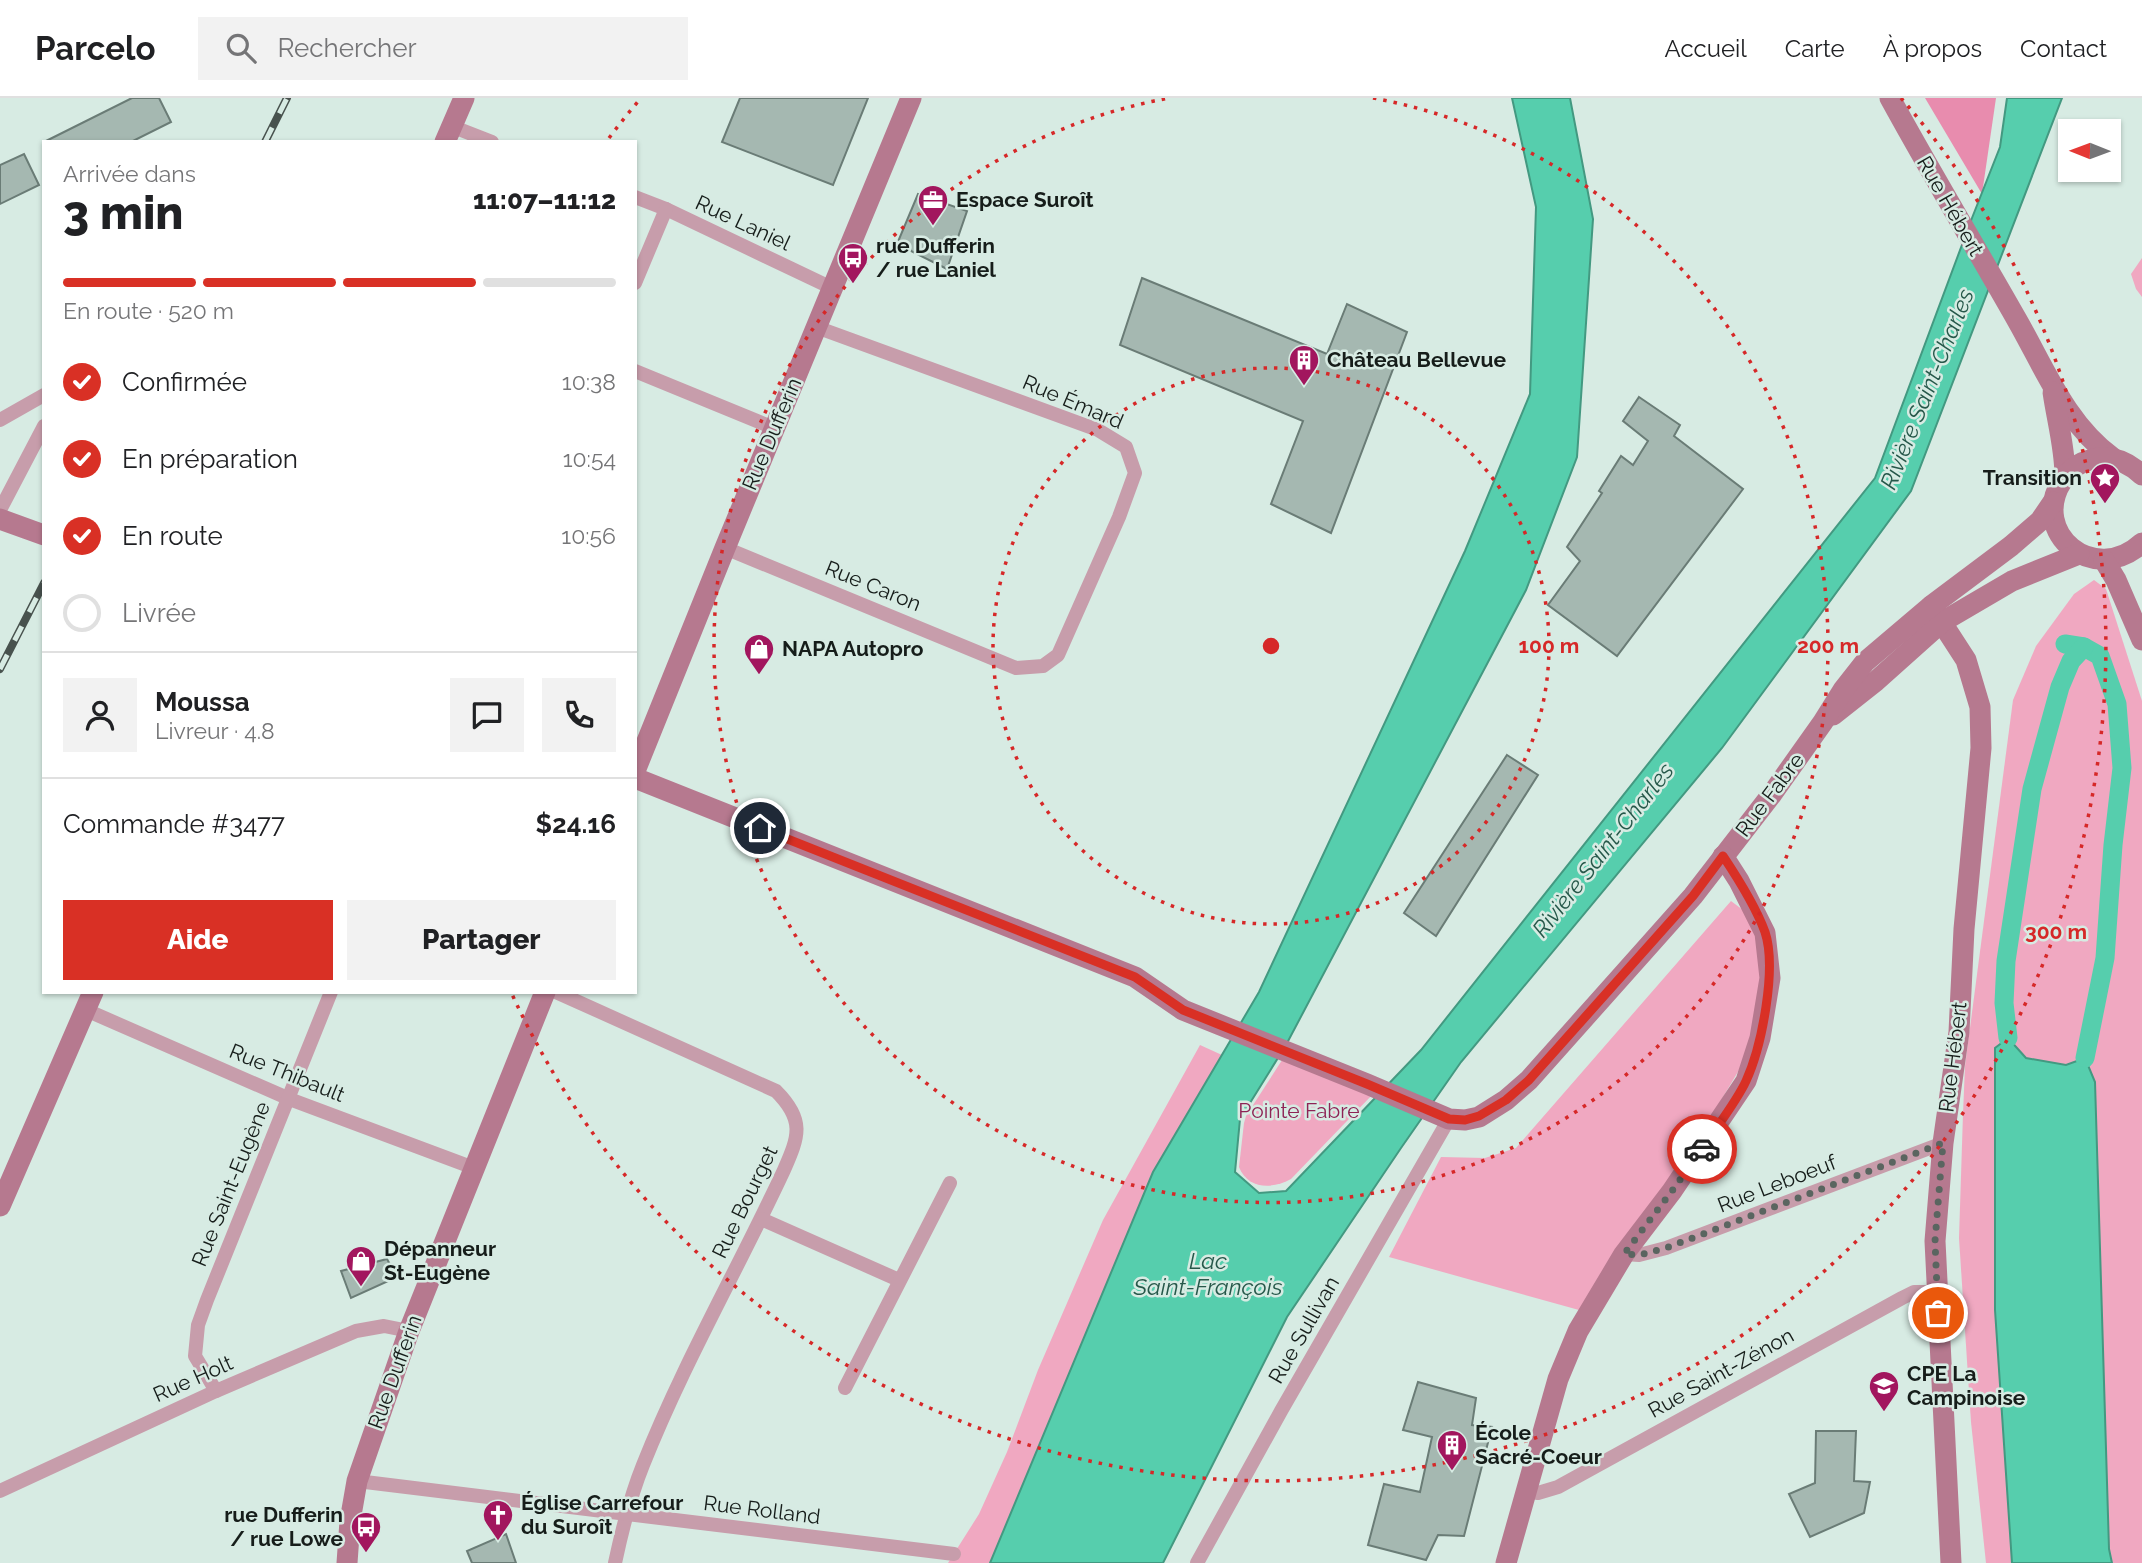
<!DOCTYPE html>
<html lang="fr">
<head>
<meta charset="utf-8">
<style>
  body { margin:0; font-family:Raleway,sans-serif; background:#f2f2f2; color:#202124; height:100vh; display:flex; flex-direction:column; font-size:26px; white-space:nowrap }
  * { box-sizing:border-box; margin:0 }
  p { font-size:23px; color:#757577 }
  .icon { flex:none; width:38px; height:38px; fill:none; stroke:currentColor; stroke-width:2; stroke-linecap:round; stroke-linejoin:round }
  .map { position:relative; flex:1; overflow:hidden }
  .details { position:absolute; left:42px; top:42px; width:595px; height:854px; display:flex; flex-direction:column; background:#fff; border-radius:0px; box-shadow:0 2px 5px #0004 }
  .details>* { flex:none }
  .needle { width:46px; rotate:271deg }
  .controls { position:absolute; left:2058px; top:21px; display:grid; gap:14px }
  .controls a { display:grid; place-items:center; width:63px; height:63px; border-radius:0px; background:#fff; box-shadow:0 2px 5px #0004; font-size:35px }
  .pin { position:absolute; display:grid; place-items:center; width:60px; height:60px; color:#fff; margin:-30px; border:4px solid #fff; border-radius:50%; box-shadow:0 2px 7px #0007 }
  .courier { position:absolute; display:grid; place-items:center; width:70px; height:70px; margin:-35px; border:5px solid #d93025; border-radius:50%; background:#fff; color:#222; box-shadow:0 2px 9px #0007 }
  .summary em { font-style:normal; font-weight:800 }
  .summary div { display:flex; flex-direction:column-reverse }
  .summary { display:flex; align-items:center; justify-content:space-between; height:119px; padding:0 21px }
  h1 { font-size:46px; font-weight:800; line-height:52px }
  .bar { display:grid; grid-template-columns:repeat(4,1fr); gap:10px 7px; align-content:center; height:84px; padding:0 21px }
  .bar i { height:9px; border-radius:5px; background:#e0e0e0 }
  .bar .on { background:#d93025 }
  .bar p { grid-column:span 4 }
  .line { display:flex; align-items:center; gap:18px; padding:0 21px; border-top:2px solid #e0e0e0 }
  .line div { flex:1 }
  .round { display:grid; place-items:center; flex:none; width:74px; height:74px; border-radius:0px; background:#f2f2f2 }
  ol { padding:0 21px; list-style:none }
  li { display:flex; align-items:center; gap:21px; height:77px }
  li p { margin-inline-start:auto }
  li .icon { padding:7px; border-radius:50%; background:#d93025; color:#fff; stroke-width:4 }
  li:last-child { color:#757577 }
  li i { width:38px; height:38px; border:4px solid #e0e0e0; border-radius:50% }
  .primary-button { display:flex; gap:14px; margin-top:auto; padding:14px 21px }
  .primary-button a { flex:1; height:80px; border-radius:0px; background:#d93025; color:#fff; font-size:28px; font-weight:800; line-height:80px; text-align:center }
  .primary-button a+a { background:#f2f2f2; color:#202124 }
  header { display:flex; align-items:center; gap:42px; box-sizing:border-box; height:98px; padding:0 35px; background:#fff; border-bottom:2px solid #e0e0e0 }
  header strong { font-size:33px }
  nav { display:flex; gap:38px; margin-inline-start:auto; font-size:24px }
  .search { width:490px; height:63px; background:#f2f2f2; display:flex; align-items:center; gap:18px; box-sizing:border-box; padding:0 24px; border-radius:0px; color:#757577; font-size:26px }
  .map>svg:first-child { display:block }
</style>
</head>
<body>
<header>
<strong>Parcelo</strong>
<div class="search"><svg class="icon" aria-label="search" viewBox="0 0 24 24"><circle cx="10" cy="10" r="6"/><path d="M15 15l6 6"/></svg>Rechercher</div>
<nav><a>Accueil</a><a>Carte</a><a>À propos</a><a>Contact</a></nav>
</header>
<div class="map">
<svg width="2142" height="1465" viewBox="0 0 2142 1465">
  <rect width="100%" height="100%" fill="#d7ebe3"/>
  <g fill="#f0a8c1">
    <polygon points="2142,160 2142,199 2136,191 2131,176"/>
    <polygon points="2094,482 2106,491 2142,603 2142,1465 1986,1465 1971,1324 1959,1140 1963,1016 1965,968 2013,602 2036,548 2074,496"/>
    <polygon points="1731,803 1747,815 1762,855 1761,901 1742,967 1701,1036 1579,1212 1389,1159 1441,1059 1485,1060 1516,1050"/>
    <polygon points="1200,947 1222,957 1153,1074 999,1447 990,1465 948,1465 979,1416 1007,1354 1038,1272 1103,1122"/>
    <path d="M1284,959l90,36 -83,86c-18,10 -43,11 -52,-12l5,-44 2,-7z"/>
  </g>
  <polygon fill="#e88cae" points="1925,0 1996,0 1982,96"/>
  <g fill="#56cead" stroke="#439981" stroke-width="2">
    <polygon points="1512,0 1570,0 1593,121 1577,359 1526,492 1286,947 1240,1021 1235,1074 1259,1095 1286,1093 1421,952 1875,380 1972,120 2000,49 2007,0 2062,0 1911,393 1722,650 1461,964 1401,1050 1287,1219 1163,1465 990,1465 1153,1074 1259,894 1465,453 1530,296 1536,109"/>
    <polygon points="2008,940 2026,960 2066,967 2085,960 2095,984 2109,1451 2112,1465 2012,1465 1995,1212 1995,950"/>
  </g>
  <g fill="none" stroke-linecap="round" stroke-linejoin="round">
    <g stroke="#56cead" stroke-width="19">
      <polyline points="2065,546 2084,549 2100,558 2117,606 2122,670 2113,747 2105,860 2085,960"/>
      <polyline points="2008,940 2004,905 2006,863 2032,691 2060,589 2071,563 2084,549"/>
    </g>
  </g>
  <g fill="#a5b8b1" stroke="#6a7c76" stroke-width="2">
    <polygon points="132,0 159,0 171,24 131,44 44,44"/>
    <polygon points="740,0 868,0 833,87 722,44"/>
    <polygon points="24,56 39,87 0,106 0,67"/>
    <polygon points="918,96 967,113 947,171 897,146"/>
    <polygon points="1142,180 1327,256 1347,206 1407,234 1331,435 1271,406 1303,323 1120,247"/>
    <polygon points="1639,299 1680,327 1674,338 1743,391 1617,558 1548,507 1580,463 1567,449 1602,395 1599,393 1621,358 1633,367 1648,343 1623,323"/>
    <polygon points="1507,657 1538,677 1436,838 1404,815"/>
    <polygon points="387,1161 397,1179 351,1200 341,1173"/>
    <polygon points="1418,1284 1476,1300 1472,1327 1492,1329 1464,1438 1438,1437 1426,1462 1368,1447 1384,1386 1420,1394 1432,1339 1403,1332"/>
    <polygon points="1816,1333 1856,1333 1854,1383 1870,1384 1864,1415 1810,1439 1789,1396 1815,1385"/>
    <polygon points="506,1436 516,1465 472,1465 467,1453"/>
  </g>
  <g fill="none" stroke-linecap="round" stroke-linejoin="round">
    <g stroke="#c79dab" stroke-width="14">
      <polyline points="451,28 492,44"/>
      <polyline points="635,99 666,111 832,190"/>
      <polyline points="635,185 666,111"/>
      <polyline points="635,273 774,330"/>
      <polyline points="0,322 44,297"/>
      <polyline points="0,412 44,328"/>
      <polyline points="725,450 1016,570 1043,568 1058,557 1119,419 1135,375 1126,349 1098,332 816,229"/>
      <path d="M556,894l220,99c29,29 23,45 8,79 -46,99 -101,194 -141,295 -13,32 -21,65 -28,98"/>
      <polyline points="86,912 292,1002 474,1070"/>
      <polyline points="761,1121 899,1182"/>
      <polyline points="1624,1156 1639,1157 1666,1150 1943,1045"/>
      <polyline points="845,1290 950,1085"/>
      <polyline points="216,1293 195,1258 198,1227 207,1202 331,894"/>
      <polyline points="357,1383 954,1456"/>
      <polyline points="0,1393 216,1293 356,1233 384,1228 409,1233"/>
      <polyline points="1526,1393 1538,1395 1558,1389 1902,1200 1914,1194 1937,1194"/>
      <polyline points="1197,1465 1281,1313 1449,1021"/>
    </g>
    <g stroke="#b6798f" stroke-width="21">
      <path d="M1890,0c41,75 85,148 127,222 28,49 49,104 96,138"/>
      <polyline points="445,44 464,0"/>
      <path d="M2053,294c4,28 12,56 12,84"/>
      <path d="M2142,377c-14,-13 -30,-20 -49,-16 -13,3 -24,11 -31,22 -33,52 32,106 80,62"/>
      <polyline points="0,421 44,437"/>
      <polyline points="2104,462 2116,482 2142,542"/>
      <polyline points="1931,508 1966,562 1980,609 1981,650 1964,831 1959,934 1943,1045 1935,1143 1951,1465"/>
      <polyline points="1833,617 1876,583 1942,524 2012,483 2079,456"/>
      <polyline points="635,673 725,450 911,0"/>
      <polyline points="635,680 1135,879 1183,912 1367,986 1449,1021 1465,1022 1479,1019 1506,1002 1529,982 1693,798 1772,696 1823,624 1843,592 1865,564 1931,508 2011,448 2040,423 2053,404"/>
      <polyline points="0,1108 93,894"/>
      <polyline points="347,1465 350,1423 357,1383 409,1233 545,894"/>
      <polyline points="1506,1465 1558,1281 1578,1233 1624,1156 1672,1093 1746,983 1760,940 1770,880 1765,835 1739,783 1723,758"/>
    </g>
    <g stroke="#48524e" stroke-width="8">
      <g id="rail">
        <polyline points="265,44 287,0"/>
        <polyline points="0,571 44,485"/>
      </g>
    </g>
    <use href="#rail" stroke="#d7ebe3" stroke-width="5" stroke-dasharray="16" stroke-linecap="butt"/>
  </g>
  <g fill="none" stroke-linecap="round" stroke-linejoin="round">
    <polyline stroke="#5a6560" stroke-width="7" stroke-dasharray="0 12.6" points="1702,1051 1672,1093 1624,1156 1639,1157 1666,1150 1943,1045 1935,1143 1938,1215"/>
    <path stroke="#d93025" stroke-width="9" d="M760,730l375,149 48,33 184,74 82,35 16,1 14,-4 27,-16 23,-20 164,-184 30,-40c14,21 34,54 42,76 12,36 -3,114 -19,149 -9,20 -31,48 -44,68"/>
  </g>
  <g fill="none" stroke="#d62828" stroke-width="3.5" stroke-dasharray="3.5 7">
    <circle cx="1271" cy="548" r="278"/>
    <path d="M1373 0A557 557 0 1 1 1169 0"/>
    <path d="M609 40A835 835 0 0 1 641 0M1901 0A835 835 0 1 1 511 894"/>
  </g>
  <defs>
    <g id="office-pin" transform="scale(1.575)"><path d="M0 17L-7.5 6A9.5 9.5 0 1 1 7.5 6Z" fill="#a2165e" stroke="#d7ebe3"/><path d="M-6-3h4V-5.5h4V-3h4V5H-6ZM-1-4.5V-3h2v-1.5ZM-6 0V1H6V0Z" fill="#fff"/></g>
    <g id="bus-pin" transform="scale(1.575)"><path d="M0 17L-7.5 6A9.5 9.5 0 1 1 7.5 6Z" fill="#a2165e" stroke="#d7ebe3"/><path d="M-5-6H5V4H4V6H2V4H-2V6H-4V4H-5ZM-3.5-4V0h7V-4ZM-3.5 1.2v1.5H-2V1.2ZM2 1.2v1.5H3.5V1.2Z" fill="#fff"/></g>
    <g id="building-pin" transform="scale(1.575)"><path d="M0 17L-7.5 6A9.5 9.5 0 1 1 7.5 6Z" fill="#a2165e" stroke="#d7ebe3"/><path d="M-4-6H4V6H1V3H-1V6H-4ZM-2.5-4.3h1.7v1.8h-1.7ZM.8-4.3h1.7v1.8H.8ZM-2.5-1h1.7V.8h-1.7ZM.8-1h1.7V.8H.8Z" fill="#fff"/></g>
    <g id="sight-pin" transform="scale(1.575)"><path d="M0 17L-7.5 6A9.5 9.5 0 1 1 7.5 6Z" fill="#a2165e" stroke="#d7ebe3"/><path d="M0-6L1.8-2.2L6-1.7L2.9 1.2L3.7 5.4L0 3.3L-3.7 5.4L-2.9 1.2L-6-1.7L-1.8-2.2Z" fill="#fff"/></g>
    <g id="shop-pin" transform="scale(1.575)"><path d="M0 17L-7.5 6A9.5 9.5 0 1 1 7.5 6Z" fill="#a2165e" stroke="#d7ebe3"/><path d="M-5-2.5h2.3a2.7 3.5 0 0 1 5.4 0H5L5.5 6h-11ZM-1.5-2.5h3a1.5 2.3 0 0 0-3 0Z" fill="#fff"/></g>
    <g id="school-pin" transform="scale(1.575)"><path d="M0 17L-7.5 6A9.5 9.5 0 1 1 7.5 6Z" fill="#a2165e" stroke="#d7ebe3"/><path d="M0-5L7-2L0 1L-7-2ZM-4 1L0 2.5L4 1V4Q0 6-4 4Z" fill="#fff"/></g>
    <g id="church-pin" transform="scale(1.575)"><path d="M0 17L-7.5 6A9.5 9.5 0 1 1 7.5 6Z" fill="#a2165e" stroke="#d7ebe3"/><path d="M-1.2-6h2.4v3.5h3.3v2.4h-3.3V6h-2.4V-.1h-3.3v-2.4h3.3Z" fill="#fff"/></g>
  </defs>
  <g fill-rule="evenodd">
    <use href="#office-pin" x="933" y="102"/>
    <use href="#bus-pin" x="853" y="160"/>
    <use href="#building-pin" x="1304" y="262"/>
    <use href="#sight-pin" x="2105" y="380"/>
    <use href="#shop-pin" x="759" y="551"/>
    <use href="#shop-pin" x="361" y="1163"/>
    <use href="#school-pin" x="1884" y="1288"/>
    <use href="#building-pin" x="1452" y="1347"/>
    <use href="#church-pin" x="498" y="1417"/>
    <use href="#bus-pin" x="366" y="1429"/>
  </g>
  <g text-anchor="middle" stroke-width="5" stroke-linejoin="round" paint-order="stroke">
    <g font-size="21" font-weight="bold" fill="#161d1a" stroke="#d7ebe3" text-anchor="start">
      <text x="956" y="109">Espace Suroît</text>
      <text x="876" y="155">rue Dufferin<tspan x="876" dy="24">/ rue Laniel</tspan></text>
      <text x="1327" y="269">Château Bellevue</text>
      <text x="2082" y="387" text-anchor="end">Transition</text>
      <text x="782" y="558">NAPA Autopro</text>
      <text x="384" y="1158">Dépanneur<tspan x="384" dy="24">St-Eugène</tspan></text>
      <text x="1907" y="1283">CPE La<tspan x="1907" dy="24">Campinoise</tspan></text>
      <text x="1475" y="1342">École<tspan x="1475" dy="24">Sacré-Coeur</tspan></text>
      <text x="521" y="1412">Église Carrefour<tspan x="521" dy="24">du Suroît</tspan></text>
      <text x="343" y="1424" text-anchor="end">rue Dufferin<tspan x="343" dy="24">/ rue Lowe</tspan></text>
    </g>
    <g font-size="21" fill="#161d1a" stroke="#d7ebe3">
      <text transform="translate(1950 108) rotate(60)" y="7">Rue Hébert</text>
      <text transform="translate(743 125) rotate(25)" y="7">Rue Laniel</text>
      <text transform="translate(1073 304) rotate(23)" y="7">Rue Émard</text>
      <text transform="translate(772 336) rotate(-67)" y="7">Rue Dufferin</text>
      <text transform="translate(873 488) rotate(22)" y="7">Rue Caron</text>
      <text transform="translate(1770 697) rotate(-53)" y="7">Rue Fabre</text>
      <text transform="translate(1953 959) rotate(-83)" y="7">Rue Hébert</text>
      <text transform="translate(287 975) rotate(22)" y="7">Rue Thibault</text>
      <text transform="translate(231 1086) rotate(-68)" y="7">Rue Saint-Eugène</text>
      <text transform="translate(1777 1086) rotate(-21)" y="7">Rue Leboeuf</text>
      <text transform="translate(745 1104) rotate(-64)" y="7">Rue Bourget</text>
      <text transform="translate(1304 1232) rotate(-60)" y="7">Rue Sullivan</text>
      <text transform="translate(395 1274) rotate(-70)" y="7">Rue Dufferin</text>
      <text transform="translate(1721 1275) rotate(-29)" y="7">Rue Saint-Zénon</text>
      <text transform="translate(193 1281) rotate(-24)" y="7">Rue Holt</text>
      <text transform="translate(762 1412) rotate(7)" y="7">Rue Rolland</text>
    </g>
    <g font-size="21" fill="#8e2355" stroke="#d7ebe3">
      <text x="1299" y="1020">Pointe Fabre</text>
    </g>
    <g font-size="23" font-style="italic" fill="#26584a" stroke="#d7ebe3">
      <text transform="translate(1927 291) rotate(-68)" y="8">Rivière Saint-Charles</text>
      <text transform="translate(1603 752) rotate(-52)" y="8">Rivière Saint-Charles</text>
      <text x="1208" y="1171">Lac<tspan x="1208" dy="26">Saint-François</tspan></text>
    </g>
  </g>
  <circle cx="1271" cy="548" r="10" fill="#d62828" stroke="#d7ebe3" stroke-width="3.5"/>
  <g font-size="21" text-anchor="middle" font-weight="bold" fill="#d62828" stroke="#d7ebe3" stroke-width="5" stroke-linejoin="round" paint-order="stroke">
    <text x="1549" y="555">100 m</text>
    <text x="1828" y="555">200 m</text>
    <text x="2056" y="841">300 m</text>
  </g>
</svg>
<div class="controls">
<a><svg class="needle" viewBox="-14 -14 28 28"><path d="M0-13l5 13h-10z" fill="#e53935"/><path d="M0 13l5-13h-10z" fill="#757577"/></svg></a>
</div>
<div class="pin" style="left:1938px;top:1215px;background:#ea580c"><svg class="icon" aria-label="bag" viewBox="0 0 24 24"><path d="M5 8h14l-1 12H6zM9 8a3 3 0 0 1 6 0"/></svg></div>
<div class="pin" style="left:760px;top:730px;background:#1f2937"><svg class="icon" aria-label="home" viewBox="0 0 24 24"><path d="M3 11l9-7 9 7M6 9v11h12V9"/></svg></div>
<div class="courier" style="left:1702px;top:1051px"><svg class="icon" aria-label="car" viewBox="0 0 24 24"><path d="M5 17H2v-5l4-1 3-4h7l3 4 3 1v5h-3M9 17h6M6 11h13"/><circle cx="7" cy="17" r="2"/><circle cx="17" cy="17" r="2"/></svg></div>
<section class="details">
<div class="summary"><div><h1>3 min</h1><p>Arrivée dans</p></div><em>11:07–11:12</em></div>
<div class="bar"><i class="on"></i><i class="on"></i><i class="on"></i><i></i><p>En route · 520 m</p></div>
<ol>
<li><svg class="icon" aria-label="check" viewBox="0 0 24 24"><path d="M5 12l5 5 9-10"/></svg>Confirmée<p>10:38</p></li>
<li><svg class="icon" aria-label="check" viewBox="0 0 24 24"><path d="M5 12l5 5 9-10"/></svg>En préparation<p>10:54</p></li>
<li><svg class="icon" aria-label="check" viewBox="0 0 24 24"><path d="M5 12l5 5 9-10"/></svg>En route<p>10:56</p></li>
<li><i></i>Livrée</li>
</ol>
<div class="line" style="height:126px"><a class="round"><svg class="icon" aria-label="person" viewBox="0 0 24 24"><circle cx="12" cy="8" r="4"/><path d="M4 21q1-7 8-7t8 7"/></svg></a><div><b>Moussa</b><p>Livreur · 4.8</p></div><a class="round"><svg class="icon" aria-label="chat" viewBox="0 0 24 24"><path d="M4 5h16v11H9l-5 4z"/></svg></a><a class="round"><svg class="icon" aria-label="phone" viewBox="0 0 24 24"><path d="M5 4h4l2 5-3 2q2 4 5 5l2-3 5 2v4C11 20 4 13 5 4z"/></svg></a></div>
<div class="line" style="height:91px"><div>Commande #3477</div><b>$24.16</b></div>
<div class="primary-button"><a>Aide</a><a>Partager</a></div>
</section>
</div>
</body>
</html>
